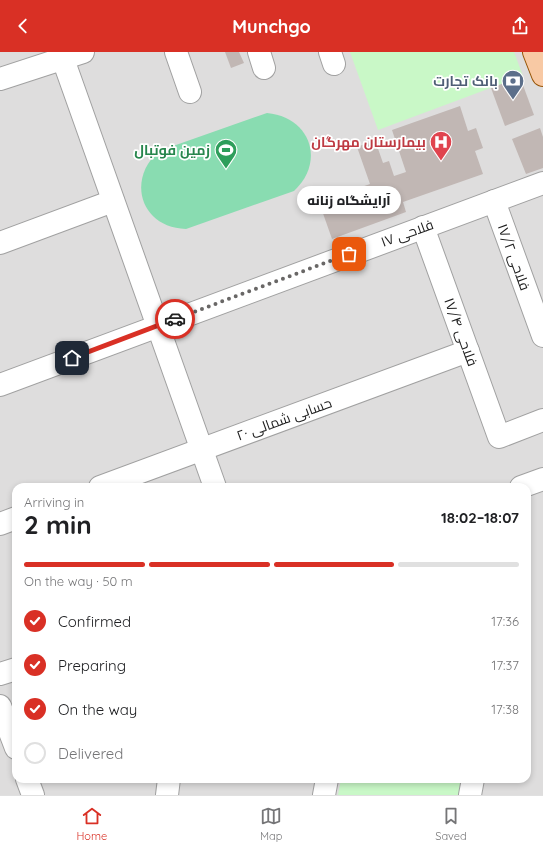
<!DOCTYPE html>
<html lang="en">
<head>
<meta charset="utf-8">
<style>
  body { margin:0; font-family:Quicksand,Cairo,sans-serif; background:#f6f6f6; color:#202124; height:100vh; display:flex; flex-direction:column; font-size:15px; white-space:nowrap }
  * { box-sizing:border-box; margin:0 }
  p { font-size:13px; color:#757577 }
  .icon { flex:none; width:22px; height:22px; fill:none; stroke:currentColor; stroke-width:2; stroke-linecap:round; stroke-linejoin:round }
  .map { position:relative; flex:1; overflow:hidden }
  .panel { position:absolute; left:12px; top:431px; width:519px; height:300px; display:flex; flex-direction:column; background:#fff; border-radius:12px; box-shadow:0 2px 6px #0003 }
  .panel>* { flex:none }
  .pin { position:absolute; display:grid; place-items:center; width:34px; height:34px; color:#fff; margin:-17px; border-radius:8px; box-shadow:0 2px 6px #0006 }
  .courier { position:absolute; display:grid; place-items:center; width:40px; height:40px; margin:-20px; border:3px solid #d93025; border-radius:50%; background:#fff; color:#222; box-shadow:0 1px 5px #0007 }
  .bubble { position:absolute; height:28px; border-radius:14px; background:#fff; box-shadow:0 2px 6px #0003; font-size:13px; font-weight:800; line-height:28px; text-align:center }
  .overview em { font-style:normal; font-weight:800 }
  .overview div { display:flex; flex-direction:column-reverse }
  .overview { display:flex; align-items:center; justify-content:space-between; height:68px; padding:0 12px }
  h1 { font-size:26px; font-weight:800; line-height:30px }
  .bar { display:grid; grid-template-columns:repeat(4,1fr); gap:6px 4px; align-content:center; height:48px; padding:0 12px }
  .bar i { height:5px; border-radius:3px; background:#e0e0e0 }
  .bar .on { background:#d93025 }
  .bar p { grid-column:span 4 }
  ol { padding:0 12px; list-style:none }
  li { display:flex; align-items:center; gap:12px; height:44px }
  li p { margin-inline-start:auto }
  li .icon { padding:4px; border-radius:50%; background:#d93025; color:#fff; stroke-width:4 }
  li:last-child { color:#757577 }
  li i { width:22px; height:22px; border:2px solid #e0e0e0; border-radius:50% }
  header { display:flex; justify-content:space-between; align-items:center; height:52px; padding:0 12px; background:#d93025; color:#fff; font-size:18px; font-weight:800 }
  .tab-bar { display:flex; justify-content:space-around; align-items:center; height:56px; border-top:1px solid #e0e0e0; background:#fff; font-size:11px; color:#757577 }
  .tab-bar a { display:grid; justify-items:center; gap:2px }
  .tab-bar .on { color:#d93025 }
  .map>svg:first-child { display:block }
</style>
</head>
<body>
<header><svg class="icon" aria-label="back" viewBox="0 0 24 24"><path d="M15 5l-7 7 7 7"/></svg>Munchgo<svg class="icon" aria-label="share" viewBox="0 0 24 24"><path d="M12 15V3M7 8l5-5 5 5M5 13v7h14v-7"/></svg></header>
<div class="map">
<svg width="543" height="743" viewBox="0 0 543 743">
  <rect width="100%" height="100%" fill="#f0ece7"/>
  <path fill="#dedddd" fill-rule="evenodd" d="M0,0h543v743h-543zM16,435h511v292h-511z"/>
  <g fill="#c9f8c7">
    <polygon points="350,0 514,0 523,24 378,78"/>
    <polygon points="341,727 465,727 462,743 338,743"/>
  </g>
  <path fill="#89dcb1" d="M267,61c43,4 59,48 27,78l-108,38c-45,-1 -60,-49 -27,-78z"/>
  <g fill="#c1b7b4">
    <polygon points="225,0 239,0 244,11 231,16"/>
    <polygon points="520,25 534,63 505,74 491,36"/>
    <polygon points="460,54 468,79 476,76 483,96 475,99 483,122 403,150 406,160 332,187 319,150 370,132 357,95 375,88 383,111 389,109 394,124 406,120 392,78"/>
    <polygon points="540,76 543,85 543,116 526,122 512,87"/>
  </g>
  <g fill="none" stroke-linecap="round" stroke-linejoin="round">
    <g stroke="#a1a1a1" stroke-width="24">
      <g id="minor">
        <polyline points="176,0 190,40"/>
        <polyline points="259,0 264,16"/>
        <polyline points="330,0 334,12"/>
        <polyline points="63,7 215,435"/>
        <polyline points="0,27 83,0"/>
        <polyline points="494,149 543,284"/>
        <polyline points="423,175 499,385 543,368"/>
        <polyline points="0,191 113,149"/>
        <polyline points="0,333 543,131"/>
        <polyline points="100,435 468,299"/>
        <polyline points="521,435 543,427"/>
        <polyline points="0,472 16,466"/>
        <polyline points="0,622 16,617"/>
        <polyline points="0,654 16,696"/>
        <polyline points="27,727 33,743"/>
        <polyline points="167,743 169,727"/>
        <polyline points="324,743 327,727"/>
        <polyline points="470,743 473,727"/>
      </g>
    </g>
    <g stroke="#965406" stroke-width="24">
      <polyline id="major" points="534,0 543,23"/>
    </g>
    <use href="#minor" stroke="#fff" stroke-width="22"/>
    <use href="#major" stroke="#f8c9a4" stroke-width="22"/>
  </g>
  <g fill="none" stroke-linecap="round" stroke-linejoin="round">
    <polyline stroke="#696766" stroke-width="4" stroke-dasharray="0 7.2" points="175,267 349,202"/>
    <polyline stroke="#d93025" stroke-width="5" points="72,306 175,267"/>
  </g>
  <defs>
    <g id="bank-pin" transform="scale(1.15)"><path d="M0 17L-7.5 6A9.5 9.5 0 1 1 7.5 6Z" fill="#5c6f8a" stroke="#fff"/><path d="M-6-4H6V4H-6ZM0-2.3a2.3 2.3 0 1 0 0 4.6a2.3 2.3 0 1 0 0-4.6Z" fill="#fff"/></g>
    <g id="hospital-pin" transform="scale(1.15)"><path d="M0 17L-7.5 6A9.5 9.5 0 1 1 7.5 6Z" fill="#e0444e" stroke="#fff"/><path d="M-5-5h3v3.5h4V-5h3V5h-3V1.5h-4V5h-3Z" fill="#fff"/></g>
    <g id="stadium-pin" transform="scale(1.15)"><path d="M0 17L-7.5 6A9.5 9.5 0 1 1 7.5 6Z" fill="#2e9e5b" stroke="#fff"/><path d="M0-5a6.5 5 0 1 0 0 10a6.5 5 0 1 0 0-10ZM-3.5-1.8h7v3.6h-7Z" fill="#fff"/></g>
  </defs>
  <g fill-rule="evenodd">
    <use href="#bank-pin" x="513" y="29"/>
    <use href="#hospital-pin" x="441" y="90"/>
    <use href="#stadium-pin" x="226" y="98"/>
  </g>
  <g text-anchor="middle" stroke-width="3.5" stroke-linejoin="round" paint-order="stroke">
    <g font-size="14" font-weight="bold" fill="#4e5e75" stroke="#fff" text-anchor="end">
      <text x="498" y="34">بانک تجارت</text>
    </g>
    <g font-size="14" font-weight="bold" fill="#be3a42" stroke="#fff" text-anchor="end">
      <text x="426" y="95">بیمارستان مهرگان</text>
    </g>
    <g font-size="14" font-weight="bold" fill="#27864d" stroke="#fff" text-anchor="end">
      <text x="210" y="103">زمین فوتبال</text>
    </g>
    <g font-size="14" fill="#202020" stroke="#fff">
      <text transform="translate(407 181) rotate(-20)" y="5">فلاحی ۱۷</text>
      <text transform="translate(514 205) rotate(70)" y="5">فلاحی ۱۷/۲</text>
      <text transform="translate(461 280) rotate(70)" y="5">فلاحی ۱۷/۴</text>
      <text transform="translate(284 367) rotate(-20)" y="5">حسابی شمالی ۲۰</text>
    </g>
  </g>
</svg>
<div class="pin" style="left:349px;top:202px;background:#ea580c"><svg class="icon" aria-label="bag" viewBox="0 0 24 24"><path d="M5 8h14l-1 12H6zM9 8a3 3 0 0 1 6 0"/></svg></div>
<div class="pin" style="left:72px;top:306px;background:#1f2937"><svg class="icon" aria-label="home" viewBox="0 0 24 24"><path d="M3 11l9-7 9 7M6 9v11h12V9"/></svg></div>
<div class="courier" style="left:175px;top:267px"><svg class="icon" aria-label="car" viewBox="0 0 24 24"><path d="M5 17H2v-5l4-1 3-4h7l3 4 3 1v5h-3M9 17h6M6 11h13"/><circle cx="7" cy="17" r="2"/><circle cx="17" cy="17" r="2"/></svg></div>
<div class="bubble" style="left:297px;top:134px;width:104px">آرایشگاه زنانه</div>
<section class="panel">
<div class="overview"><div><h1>2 min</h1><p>Arriving in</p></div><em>18:02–18:07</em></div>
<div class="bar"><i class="on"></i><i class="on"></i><i class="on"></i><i></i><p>On the way · 50 m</p></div>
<ol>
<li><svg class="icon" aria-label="check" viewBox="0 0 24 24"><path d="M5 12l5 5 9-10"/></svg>Confirmed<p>17:36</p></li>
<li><svg class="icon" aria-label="check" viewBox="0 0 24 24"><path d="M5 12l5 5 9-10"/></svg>Preparing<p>17:37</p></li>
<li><svg class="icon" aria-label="check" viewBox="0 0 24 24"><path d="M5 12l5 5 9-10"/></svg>On the way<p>17:38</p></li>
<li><i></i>Delivered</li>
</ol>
</section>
</div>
<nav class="tab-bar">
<a class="on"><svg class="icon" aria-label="home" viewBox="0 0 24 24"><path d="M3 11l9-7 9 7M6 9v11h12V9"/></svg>Home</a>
<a><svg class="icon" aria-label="map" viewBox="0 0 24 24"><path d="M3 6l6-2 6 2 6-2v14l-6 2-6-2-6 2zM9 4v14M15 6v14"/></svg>Map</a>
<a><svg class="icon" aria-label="saved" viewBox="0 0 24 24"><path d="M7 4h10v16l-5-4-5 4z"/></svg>Saved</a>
</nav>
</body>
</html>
